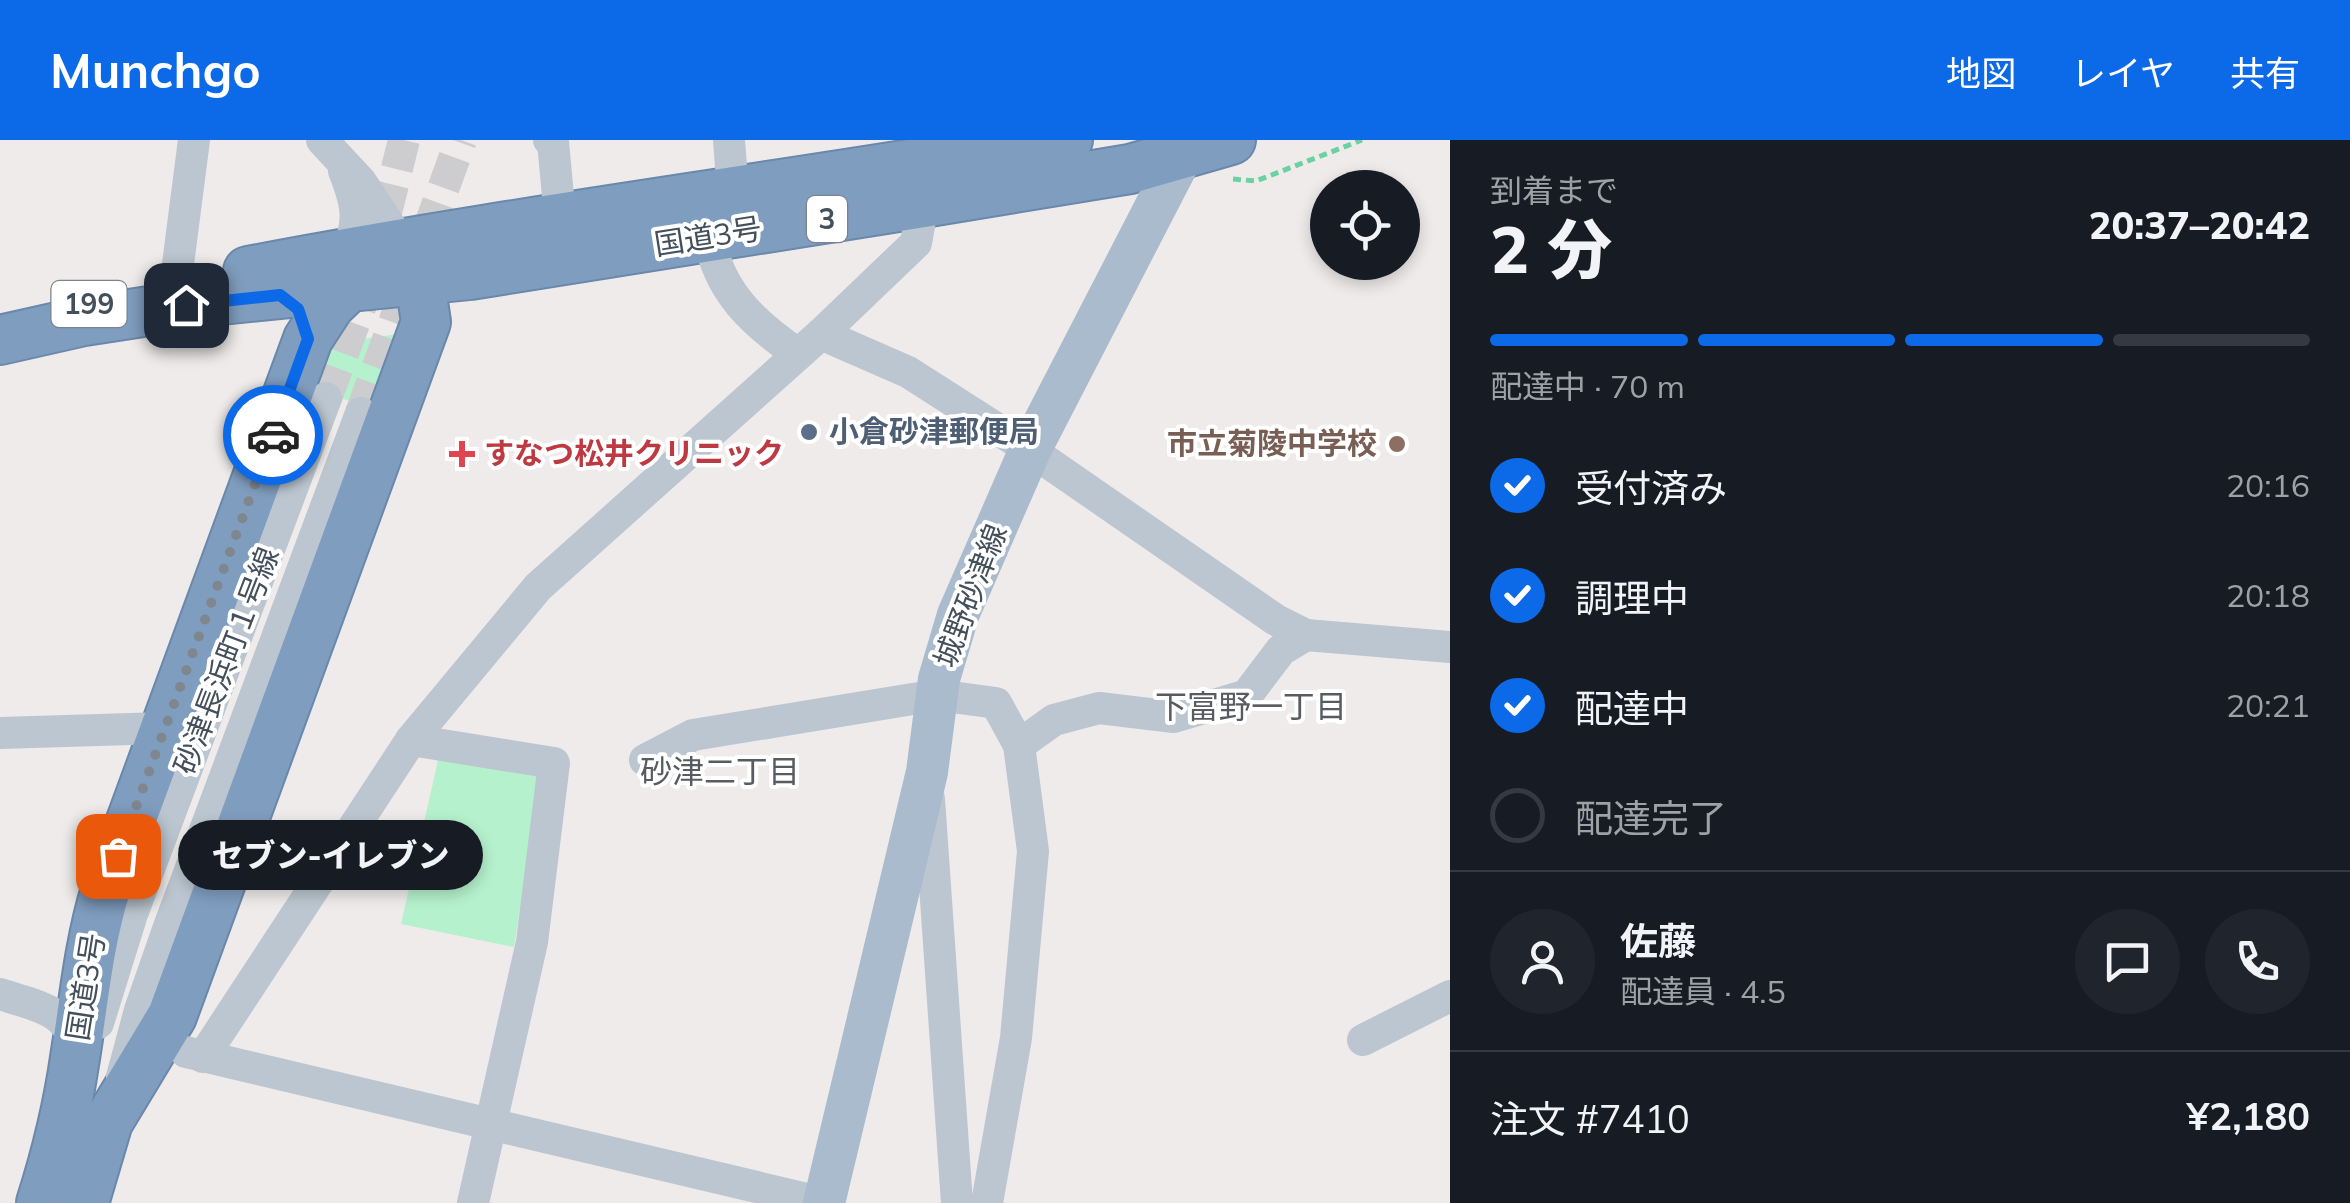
<!DOCTYPE html>
<html lang="ja">
<head>
<meta charset="utf-8">
<style>
  body { margin:0; font-family:Mulish,"Noto Sans JP",sans-serif; background:#20242c; color:#f1f3f6; height:100vh; display:flex; flex-direction:column; font-size:38px; white-space:nowrap }
  * { box-sizing:border-box; margin:0 }
  p { font-size:32px; color:#9ea1a6 }
  .icon { flex:none; width:55px; height:55px; fill:none; stroke:currentColor; stroke-width:2; stroke-linecap:round; stroke-linejoin:round }
  .map { position:relative; flex:1; overflow:hidden }
  .panel { display:flex; flex-direction:column; background:#171b24; width:900px }
  .panel>* { flex:none }
  .controls { position:absolute; left:1310px; top:30px; display:grid; gap:20px }
  .controls a { display:grid; place-items:center; width:110px; height:110px; border-radius:50%; background:#171b24; box-shadow:0 5px 15px #0003; font-size:50px }
  .pin { position:absolute; display:grid; place-items:center; width:85px; height:85px; color:#fff; margin:-42px; border-radius:20px; box-shadow:0 5px 15px #0006 }
  .courier { position:absolute; display:grid; place-items:center; width:100px; height:100px; margin:-50px; border:8px solid #0c69e8; border-radius:50%; background:#fff; color:#222; box-shadow:0 2px 12px #0007 }
  .bubble { position:absolute; height:70px; border-radius:35px; background:#171b24; box-shadow:0 5px 15px #0003; font-size:32px; font-weight:800; line-height:70px; text-align:center }
  .overview em { font-style:normal; font-weight:800 }
  .overview div { display:flex; flex-direction:column-reverse }
  .overview { display:flex; align-items:center; justify-content:space-between; height:170px; padding:0 40px }
  h1 { font-size:65px; font-weight:800; line-height:75px }
  .bar { display:grid; grid-template-columns:repeat(4,1fr); gap:15px 10px; align-content:center; height:120px; padding:0 40px }
  .bar i { height:12px; border-radius:8px; background:#363941 }
  .bar .active { background:#0c69e8 }
  .bar p { grid-column:span 4 }
  .line { display:flex; align-items:center; gap:25px; padding:0 40px; border-top:2px solid #363941 }
  .line div { flex:1 }
  .round { display:grid; place-items:center; flex:none; width:105px; height:105px; border-radius:52px; background:#20242c }
  ol { padding:0 40px; list-style:none }
  li { display:flex; align-items:center; gap:30px; height:110px }
  li p { margin-inline-start:auto }
  li .icon { padding:10px; border-radius:50%; background:#0c69e8; color:#fff; stroke-width:4 }
  li:last-child { color:#9ea1a6 }
  li i { width:55px; height:55px; border:5px solid #363941; border-radius:50% }
  header { display:flex; align-items:center; gap:60px; box-sizing:border-box; height:140px; padding:0 50px; background:#0c69e8; color:#fff }
  header strong { font-size:48px }
  nav { display:flex; gap:55px; margin-inline-start:auto; font-size:35px }
  main { display:flex; flex:1; min-height:0 }
  .map>svg:first-child { display:block }
</style>
</head>
<body>
<header>
<strong>Munchgo</strong>
<nav><a>地図</a><a>レイヤ</a><a>共有</a></nav>
</header>
<main>
<div class="map">
<svg width="1450" height="1063" viewBox="0 0 1450 1063">
  <rect width="100%" height="100%" fill="#efebeb"/>
  <g fill="#b5f1cd">
    <polygon points="397,194 382,272 307,247 322,205"/>
    <polygon points="439,616 541,631 514,807 401,784"/>
  </g>
  <g fill="none" stroke-linecap="round" stroke-linejoin="round">
    <g stroke="#cdccce" stroke-width="32" stroke-dasharray="32 16" stroke-linecap="butt">
      <polyline points="326,258 367,149 404,0"/>
      <polyline points="361,273 461,0"/>
    </g>
    <g stroke="#6a88ab" stroke-width="52">
      <g id="highway">
        <path d="M248,131c220,-42 441,-72 662,-107 53,-9 105,-14 158,-24"/>
        <polyline points="0,200 84,181 221,160 470,135 923,63 1130,29 1231,0"/>
        <path d="M41,1063c15,-47 27,-96 34,-145 9,-57 14,-114 31,-169l202,-550 22,-34 29,-28"/>
        <polyline points="84,1063 108,982 172,876 426,182 420,142 407,117"/>
      </g>
    </g>
    <polyline stroke="#6bd1a0" stroke-width="5" stroke-dasharray="8 5" stroke-linecap="butt" points="1233,39 1256,41 1362,0"/>
    <g stroke="#bbc6d0" stroke-width="32">
      <polyline points="322,0 361,42 402,104"/>
      <polyline points="549,0 553,2 560,78"/>
      <polyline points="729,0 733,53"/>
      <path d="M344,31c13,33 17,50 2,83"/>
      <path d="M709,97c10,55 44,86 89,117"/>
      <polyline points="178,145 178,124 194,0"/>
      <polyline points="821,194 908,232 1030,310 1276,480 1306,495 1450,507"/>
      <polyline points="0,593 164,588"/>
      <polyline points="411,600 554,623 532,802 473,1063"/>
      <polyline points="645,620 693,595 937,555 996,563 1019,605"/>
      <polyline points="929,659 957,1063"/>
      <path d="M0,854c32,11 71,15 76,55"/>
      <polyline points="98,883 132,774 326,258"/>
      <polyline points="1363,900 1450,856"/>
      <polyline points="186,912 824,1063"/>
      <polyline points="203,917 411,600 538,447 821,194 916,103 923,63"/>
      <polyline points="122,937 140,870 170,784 361,273"/>
      <polyline points="987,1063 1016,898 1033,711 1019,605 1054,580 1099,568 1174,577 1247,555 1281,510 1306,495"/>
    </g>
    <polyline stroke="#a9bbcd" stroke-width="42" points="824,1063 927,632 939,539 958,475 1030,310 1190,0"/>
    <use href="#highway" stroke="#7f9dbf" stroke-width="48"/>
  </g>
  <g fill="none" stroke-linecap="round" stroke-linejoin="round">
    <polyline stroke="#7f868d" stroke-width="10" stroke-dasharray="0 18" points="118,716 273,295"/>
    <polyline stroke="#0c69e8" stroke-width="12" points="186,165 280,155 298,169 308,199 273,295"/>
  </g>
  <circle fill="#5c6f8a" stroke="#fff" stroke-width="4" cx="809" cy="292" r="10"/>
  <circle fill="#8d6e63" stroke="#fff" stroke-width="4" cx="1397" cy="304" r="10"/>
  <path fill="#e0444e" stroke="#fff" stroke-width="4" d="M457 299h10v10h10v10h-10v10h-10v-10h-10v-10h10z"/>
  <g text-anchor="middle" stroke-width="8" stroke-linejoin="round" paint-order="stroke">
    <g fill="#fff" stroke="#7b848c" stroke-width="2.5">
      <rect x="807" y="56" width="40" height="46" rx="8"/>
      <rect x="51.5" y="141" width="75" height="46" rx="8"/>
    </g>
    <g font-size="28" font-weight="bold" fill="#434f5a">
      <text x="827" y="89">3</text>
      <text x="89" y="174">199</text>
    </g>
    <g font-size="30" fill="#434f5a" stroke="#fff">
      <text transform="translate(708 97) rotate(-9)" y="10">国道3号</text>
      <text transform="translate(971 456) rotate(-69)" y="10">城野砂津線</text>
      <text transform="translate(227 521) rotate(-69)" y="10">砂津長浜町１号線</text>
      <text transform="translate(86 847) rotate(-81)" y="10">国道3号</text>
    </g>
    <g font-size="30" font-weight="bold" fill="#4e5e75" stroke="#fff" text-anchor="start">
      <text x="829" y="302">小倉砂津郵便局</text>
    </g>
    <g font-size="30" font-weight="bold" fill="#785e54" stroke="#fff" text-anchor="end">
      <text x="1377" y="314">市立菊陵中学校</text>
    </g>
    <g font-size="30" font-weight="bold" fill="#be3a42" stroke="#fff" text-anchor="start">
      <text x="484" y="324">すなつ松井クリニック</text>
    </g>
    <g font-size="32" fill="#585c61" stroke="#fff">
      <text x="1251" y="578">下富野一丁目</text>
      <text x="720" y="643">砂津二丁目</text>
    </g>
  </g>
</svg>
<div class="controls">
<a><svg class="icon" aria-label="locate" viewBox="0 0 24 24"><circle cx="12" cy="12" r="6"/><path d="M12 2v4M12 18v4M2 12h4M18 12h4"/></svg></a>
</div>
<div class="pin" style="left:118px;top:716px;background:#ea580c"><svg class="icon" aria-label="bag" viewBox="0 0 24 24"><path d="M5 8h14l-1 12H6zM9 8a3 3 0 0 1 6 0"/></svg></div>
<div class="pin" style="left:186px;top:165px;background:#1f2937"><svg class="icon" aria-label="home" viewBox="0 0 24 24"><path d="M3 11l9-7 9 7M6 9v11h12V9"/></svg></div>
<div class="courier" style="left:273px;top:295px"><svg class="icon" aria-label="car" viewBox="0 0 24 24"><path d="M5 17H2v-5l4-1 3-4h7l3 4 3 1v5h-3M9 17h6M6 11h13"/><circle cx="7" cy="17" r="2"/><circle cx="17" cy="17" r="2"/></svg></div>
<div class="bubble" style="left:178px;top:680px;width:305px">セブン-イレブン</div>
</div>
<section class="panel">
<div class="overview"><div><h1>2 分</h1><p>到着まで</p></div><em>20:37–20:42</em></div>
<div class="bar"><i class="active"></i><i class="active"></i><i class="active"></i><i></i><p>配達中 · 70 m</p></div>
<ol>
<li><svg class="icon" aria-label="check" viewBox="0 0 24 24"><path d="M5 12l5 5 9-10"/></svg>受付済み<p>20:16</p></li>
<li><svg class="icon" aria-label="check" viewBox="0 0 24 24"><path d="M5 12l5 5 9-10"/></svg>調理中<p>20:18</p></li>
<li><svg class="icon" aria-label="check" viewBox="0 0 24 24"><path d="M5 12l5 5 9-10"/></svg>配達中<p>20:21</p></li>
<li><i></i>配達完了</li>
</ol>
<div class="line" style="height:180px"><a class="round"><svg class="icon" aria-label="person" viewBox="0 0 24 24"><circle cx="12" cy="8" r="4"/><path d="M4 21q1-7 8-7t8 7"/></svg></a><div><b>佐藤</b><p>配達員 · 4.5</p></div><a class="round"><svg class="icon" aria-label="chat" viewBox="0 0 24 24"><path d="M4 5h16v11H9l-5 4z"/></svg></a><a class="round"><svg class="icon" aria-label="phone" viewBox="0 0 24 24"><path d="M5 4h4l2 5-3 2q2 4 5 5l2-3 5 2v4C11 20 4 13 5 4z"/></svg></a></div>
<div class="line" style="height:130px"><div>注文 #7410</div><b>¥2,180</b></div>
</section>
</main>
</body>
</html>
